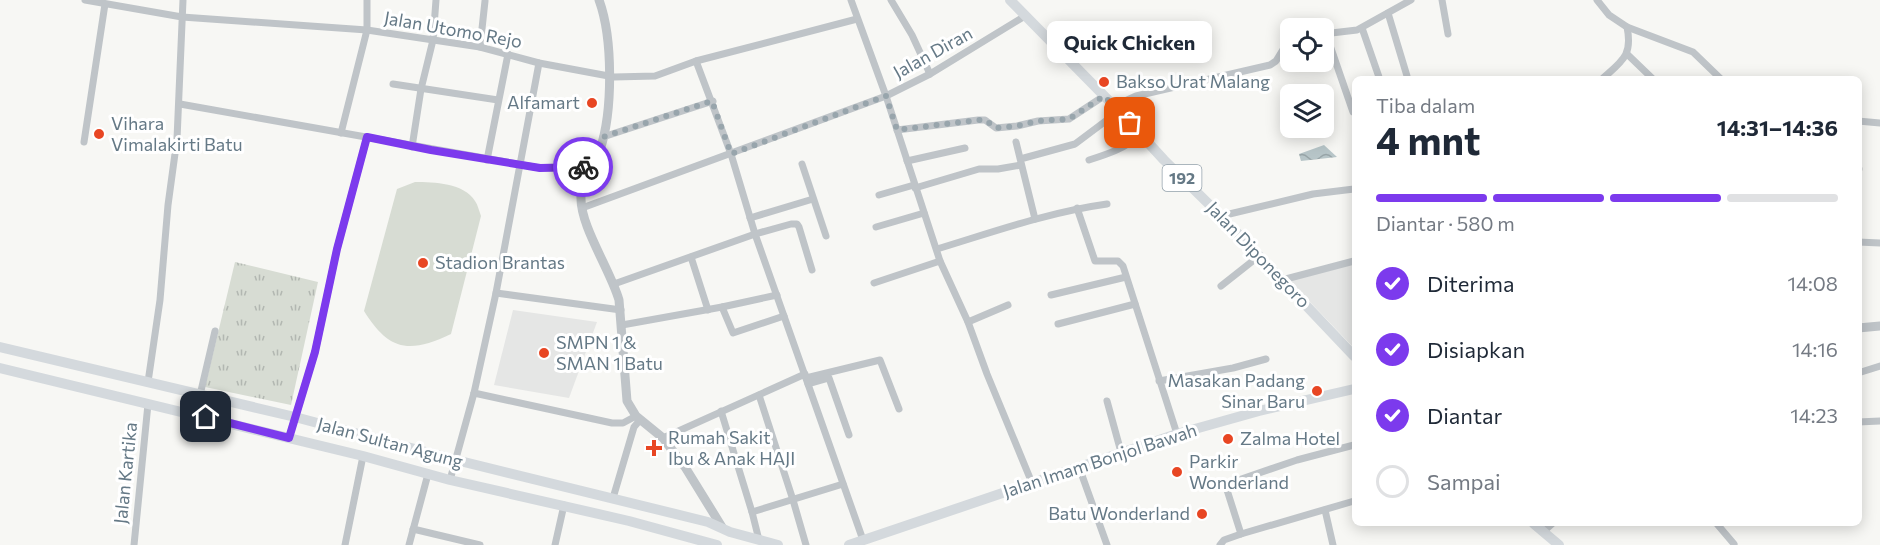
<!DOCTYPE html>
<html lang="id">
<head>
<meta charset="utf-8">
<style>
  body { margin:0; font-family:Commissioner,sans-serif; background:#f2f2f3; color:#1f2937; height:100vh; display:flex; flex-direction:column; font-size:22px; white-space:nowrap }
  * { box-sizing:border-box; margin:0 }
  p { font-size:20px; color:#747a83 }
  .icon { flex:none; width:33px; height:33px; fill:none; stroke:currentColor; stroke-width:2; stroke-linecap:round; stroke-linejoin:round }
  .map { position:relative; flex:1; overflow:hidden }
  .sheet { position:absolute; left:1352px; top:76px; width:510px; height:450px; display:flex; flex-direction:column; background:#fff; border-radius:9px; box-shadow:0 3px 15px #0003 }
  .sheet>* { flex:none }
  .tools { position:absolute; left:1280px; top:18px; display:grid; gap:12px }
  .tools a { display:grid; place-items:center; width:54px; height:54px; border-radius:9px; background:#fff; box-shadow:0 3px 15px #0003; font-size:30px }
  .pin { position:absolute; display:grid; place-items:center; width:51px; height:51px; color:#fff; margin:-26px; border-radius:12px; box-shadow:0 3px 9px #0006 }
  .courier { position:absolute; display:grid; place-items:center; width:60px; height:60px; margin:-30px; border:4px solid #7c3aed; border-radius:50%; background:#fff; color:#222; box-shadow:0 2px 8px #0007 }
  .bubble { position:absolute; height:42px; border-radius:9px; background:#fff; box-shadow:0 3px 15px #0003; font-size:20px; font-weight:700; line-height:42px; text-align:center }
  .head em { font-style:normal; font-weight:700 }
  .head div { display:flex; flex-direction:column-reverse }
  .head { display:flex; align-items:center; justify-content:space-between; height:102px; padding:0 24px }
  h1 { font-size:39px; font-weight:700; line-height:45px }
  .bar { display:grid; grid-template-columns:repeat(4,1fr); gap:9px 6px; align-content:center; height:72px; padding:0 24px }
  .bar i { height:8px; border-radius:4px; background:#e0e1e3 }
  .bar .selected { background:#7c3aed }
  .bar p { grid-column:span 4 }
  ol { padding:0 24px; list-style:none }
  li { display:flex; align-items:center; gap:18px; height:66px }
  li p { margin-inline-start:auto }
  li .icon { padding:6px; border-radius:50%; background:#7c3aed; color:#fff; stroke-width:4 }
  li:last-child { color:#747a83 }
  li i { width:33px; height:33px; border:3px solid #e0e1e3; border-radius:50% }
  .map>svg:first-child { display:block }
</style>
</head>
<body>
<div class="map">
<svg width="1880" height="545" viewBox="0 0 1880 545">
  <defs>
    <pattern id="park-tufts" width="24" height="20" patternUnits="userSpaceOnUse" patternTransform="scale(1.5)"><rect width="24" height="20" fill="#d7dcd3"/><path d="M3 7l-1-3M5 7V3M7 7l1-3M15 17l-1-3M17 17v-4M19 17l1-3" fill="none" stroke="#b2b7b1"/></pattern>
    <pattern id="water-waves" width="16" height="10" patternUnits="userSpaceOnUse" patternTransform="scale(1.5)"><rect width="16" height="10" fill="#b7c5c8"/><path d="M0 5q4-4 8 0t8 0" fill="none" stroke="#98a5a8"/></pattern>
  </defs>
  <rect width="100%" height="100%" fill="#f7f7f4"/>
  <g fill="#e5e6e5">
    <polygon points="1354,264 1354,348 1290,281"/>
    <polygon points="513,310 597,322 569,398 494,385"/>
  </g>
  <polygon fill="url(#park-tufts)" points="235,262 318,282 291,405 205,387"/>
  <path fill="#d7dcd3" d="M415,182c19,0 49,1 60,19 3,4 4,10 6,15l-30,118c-42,20 -62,17 -87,-23l33,-122z"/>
  <polygon fill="url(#water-waves)" points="1324,145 1337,157 1301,161 1299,154"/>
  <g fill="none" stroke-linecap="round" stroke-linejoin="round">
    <g stroke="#bfc4c8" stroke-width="7">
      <polyline points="85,0 182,17 367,30 480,47 539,63 614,77 655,76 696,61 857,19"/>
      <polyline points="851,0 886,96 940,261 968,322 987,374 1032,483"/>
      <polyline points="891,0 912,35 930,74"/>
      <polyline points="1442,0 1448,34"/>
      <path d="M1597,0l12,15 18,12c6,29 -5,34 -26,53"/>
      <polyline points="1388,13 1407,76"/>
      <polyline points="1627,27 1693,52 1722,80"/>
      <polyline points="1362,28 1380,80"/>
      <polyline points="1323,34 1357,30 1411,0"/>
      <polyline points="1326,34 1353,112"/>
      <polyline points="480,47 485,1"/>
      <polyline points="1627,54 1654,80"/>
      <polyline points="696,61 731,154 755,234 863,540"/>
      <polyline points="393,84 498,100"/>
      <polyline points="180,104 540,168 594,166"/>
      <polyline points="1114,106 1136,96 1270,65 1276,61 1290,38"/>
      <polyline points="1858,121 1880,123"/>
      <polyline points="897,130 978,120 985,120 996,128 1017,126 1038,121 1069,119 1104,96"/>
      <polyline points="341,133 367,30 367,0"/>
      <polyline points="603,137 713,101"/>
      <polyline points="84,142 105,4"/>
      <polyline points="1016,142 1035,219"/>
      <polyline points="412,147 421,89 433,40 436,0"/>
      <polyline points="1024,158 1075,144 1119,111"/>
      <polyline points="487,160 508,54"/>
      <path d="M1089,160c19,-6 37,-12 51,-25"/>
      <polyline points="907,161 965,148"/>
      <polyline points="802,164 826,236"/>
      <polyline points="1858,169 1859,169"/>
      <polyline points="915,188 979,169 998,169 1021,165"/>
      <polyline points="879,195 914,185"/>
      <polyline points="582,208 886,96 930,74 1025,16"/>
      <polyline points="1077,208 1095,261 1118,261 1123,266 1177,434"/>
      <polyline points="1221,216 1313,194 1354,189"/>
      <polyline points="750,218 813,199"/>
      <polyline points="876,227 924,213"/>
      <polyline points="1858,242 1880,243"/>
      <path d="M937,249c56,-17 112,-37 170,-45"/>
      <polyline points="691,257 708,310"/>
      <polyline points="1282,280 1354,261"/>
      <polyline points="874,283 940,261"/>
      <polyline points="614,284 755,234 791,224 797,224 799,227 812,270"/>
      <polyline points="1221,286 1259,256"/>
      <polyline points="496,293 621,310"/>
      <polyline points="1051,295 1126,277"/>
      <polyline points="722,307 733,333 784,316"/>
      <polyline points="968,322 1008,305"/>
      <polyline points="1058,324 1135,304"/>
      <polyline points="622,325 722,307 777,295"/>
      <polyline points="1858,373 1880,366"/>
      <polyline points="806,378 880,360 899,409"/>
      <polyline points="1159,381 1233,368 1266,359"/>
      <polyline points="148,382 160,300 168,205 177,139 183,0"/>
      <polyline points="808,384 829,378 849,435"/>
      <polyline points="474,393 612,423 623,423 636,416"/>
      <polyline points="200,395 215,331"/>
      <polyline points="759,395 793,500 806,545"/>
      <polyline points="1107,401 1121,452"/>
      <polyline points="721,411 752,512 843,484"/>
      <polyline points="1858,422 1880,421"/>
      <polyline points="289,438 315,352 337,249 367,137"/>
      <polyline points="663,438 805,374"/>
      <polyline points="1079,467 1107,545"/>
      <polyline points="450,480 474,393 496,293 539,63"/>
      <polyline points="613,498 634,427 640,420"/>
      <polyline points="1325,510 1333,545"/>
      <polyline points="752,512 759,540"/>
      <polyline points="1717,524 1734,544"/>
      <polyline points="413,529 480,545"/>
      <polyline points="1543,532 1552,524"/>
      <polyline points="1241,534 1227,490 1227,484 1297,460 1354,445"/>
      <polyline points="134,545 148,404"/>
      <polyline points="345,545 363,456"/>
      <polyline points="409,545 428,474"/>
      <polyline points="555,545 564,505"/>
      <polyline points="1220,545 1224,540 1241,534 1354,501"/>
    </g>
    <g stroke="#bfc4c8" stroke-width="9">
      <path d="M599,0c14,38 14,111 1,150 -5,15 -18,30 -19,47 -1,29 29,72 38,103l8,101 9,15 27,22 22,29 37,60"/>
      <polyline points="1858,328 1880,326"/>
    </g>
    <g stroke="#d4d9dd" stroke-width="10">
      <polyline points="0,347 295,417 456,460 708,522 730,532 778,545"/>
      <polyline points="0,368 363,456 450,480 629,521 717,545"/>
    </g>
    <g stroke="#d4d9dd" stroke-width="10">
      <polyline points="1010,0 1119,111 1164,160 1221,216 1354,356"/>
      <polyline points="1534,524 1559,545"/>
      <polyline points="849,545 1177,434 1259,411 1354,389"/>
    </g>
  </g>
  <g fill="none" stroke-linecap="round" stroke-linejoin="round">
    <polyline stroke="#98a5ac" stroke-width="6" stroke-dasharray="0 10.8" points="583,167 594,166 603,137 712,101 731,154 886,96 897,130 978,120 985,120 996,128 1017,126 1038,121 1069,119 1104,96 1130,123"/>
    <polyline stroke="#7c3aed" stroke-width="8" points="206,417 289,438 315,352 337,249 367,137 431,150 540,168 583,167"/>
  </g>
  <g fill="#e84623" stroke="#fff" stroke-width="2">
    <circle cx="1104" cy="82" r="6"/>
    <circle cx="592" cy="103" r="6"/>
    <circle cx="99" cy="134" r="6"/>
    <circle cx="423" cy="263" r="6"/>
    <circle cx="544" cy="353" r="6"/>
    <circle cx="1317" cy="391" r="6"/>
    <circle cx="1228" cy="439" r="6"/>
    <path d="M651 439h6v6h6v6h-6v6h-6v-6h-6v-6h6z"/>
    <circle cx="1177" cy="472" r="6"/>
    <circle cx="1202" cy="514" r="6"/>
  </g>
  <g text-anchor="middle" stroke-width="6" stroke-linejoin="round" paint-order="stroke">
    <rect fill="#fff" stroke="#93a1aa" stroke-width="1.5" x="1162.5" y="165" width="39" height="26" rx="4.5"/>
    <g font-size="16" font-weight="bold" fill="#657986">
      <text x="1182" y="184">192</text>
    </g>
    <g font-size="18" fill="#657986" stroke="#fff">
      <text transform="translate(453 30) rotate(10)" y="6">Jalan Utomo Rejo</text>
      <text transform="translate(933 53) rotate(-29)" y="6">Jalan Diran</text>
      <text transform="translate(1258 255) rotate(46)" y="6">Jalan Diponegoro</text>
      <text transform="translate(390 443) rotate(15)" y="6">Jalan Sultan Agung</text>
      <text transform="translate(1100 461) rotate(-18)" y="6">Jalan Imam Bonjol Bawah</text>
      <text transform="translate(126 473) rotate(-84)" y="6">Jalan Kartika</text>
    </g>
    <g font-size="18" fill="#657986" stroke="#fff" text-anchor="start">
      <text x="1116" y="88">Bakso Urat Malang</text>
      <text x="580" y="109" text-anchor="end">Alfamart</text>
      <text x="111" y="130">Vihara<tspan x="111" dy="21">Vimalakirti Batu</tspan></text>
      <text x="435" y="269">Stadion Brantas</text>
      <text x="556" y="349">SMPN 1 &amp;<tspan x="556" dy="21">SMAN 1 Batu</tspan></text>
      <text x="1305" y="387" text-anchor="end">Masakan Padang<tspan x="1305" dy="21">Sinar Baru</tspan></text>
      <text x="668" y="444">Rumah Sakit<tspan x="668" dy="21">Ibu &amp; Anak HAJI</tspan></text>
      <text x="1240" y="445">Zalma Hotel</text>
      <text x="1189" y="468">Parkir<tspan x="1189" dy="21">Wonderland</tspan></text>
      <text x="1190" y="520" text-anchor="end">Batu Wonderland</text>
    </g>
  </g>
</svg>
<div class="tools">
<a><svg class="icon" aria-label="locate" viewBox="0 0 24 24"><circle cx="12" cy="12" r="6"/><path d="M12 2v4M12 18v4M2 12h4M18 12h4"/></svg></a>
<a><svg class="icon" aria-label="layers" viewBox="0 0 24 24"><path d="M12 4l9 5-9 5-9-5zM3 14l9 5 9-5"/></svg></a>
</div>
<div class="pin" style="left:1130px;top:123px;background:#ea580c"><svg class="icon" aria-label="bag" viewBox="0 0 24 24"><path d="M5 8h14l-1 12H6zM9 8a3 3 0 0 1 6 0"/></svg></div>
<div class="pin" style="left:206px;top:417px;background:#1f2937"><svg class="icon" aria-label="home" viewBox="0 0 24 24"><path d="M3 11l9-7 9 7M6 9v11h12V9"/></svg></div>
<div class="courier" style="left:583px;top:167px"><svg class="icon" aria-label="bike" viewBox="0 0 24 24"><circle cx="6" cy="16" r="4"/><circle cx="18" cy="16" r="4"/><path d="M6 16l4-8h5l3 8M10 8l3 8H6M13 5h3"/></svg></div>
<div class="bubble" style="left:1047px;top:21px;width:165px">Quick Chicken</div>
<section class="sheet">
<div class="head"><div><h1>4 mnt</h1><p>Tiba dalam</p></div><em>14:31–14:36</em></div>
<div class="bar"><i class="selected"></i><i class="selected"></i><i class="selected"></i><i></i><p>Diantar · 580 m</p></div>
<ol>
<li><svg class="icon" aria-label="check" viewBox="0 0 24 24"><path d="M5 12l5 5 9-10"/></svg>Diterima<p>14:08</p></li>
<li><svg class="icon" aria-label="check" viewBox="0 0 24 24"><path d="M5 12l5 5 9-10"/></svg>Disiapkan<p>14:16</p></li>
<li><svg class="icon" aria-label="check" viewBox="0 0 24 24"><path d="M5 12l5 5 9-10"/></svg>Diantar<p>14:23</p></li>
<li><i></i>Sampai</li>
</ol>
</section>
</div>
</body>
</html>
